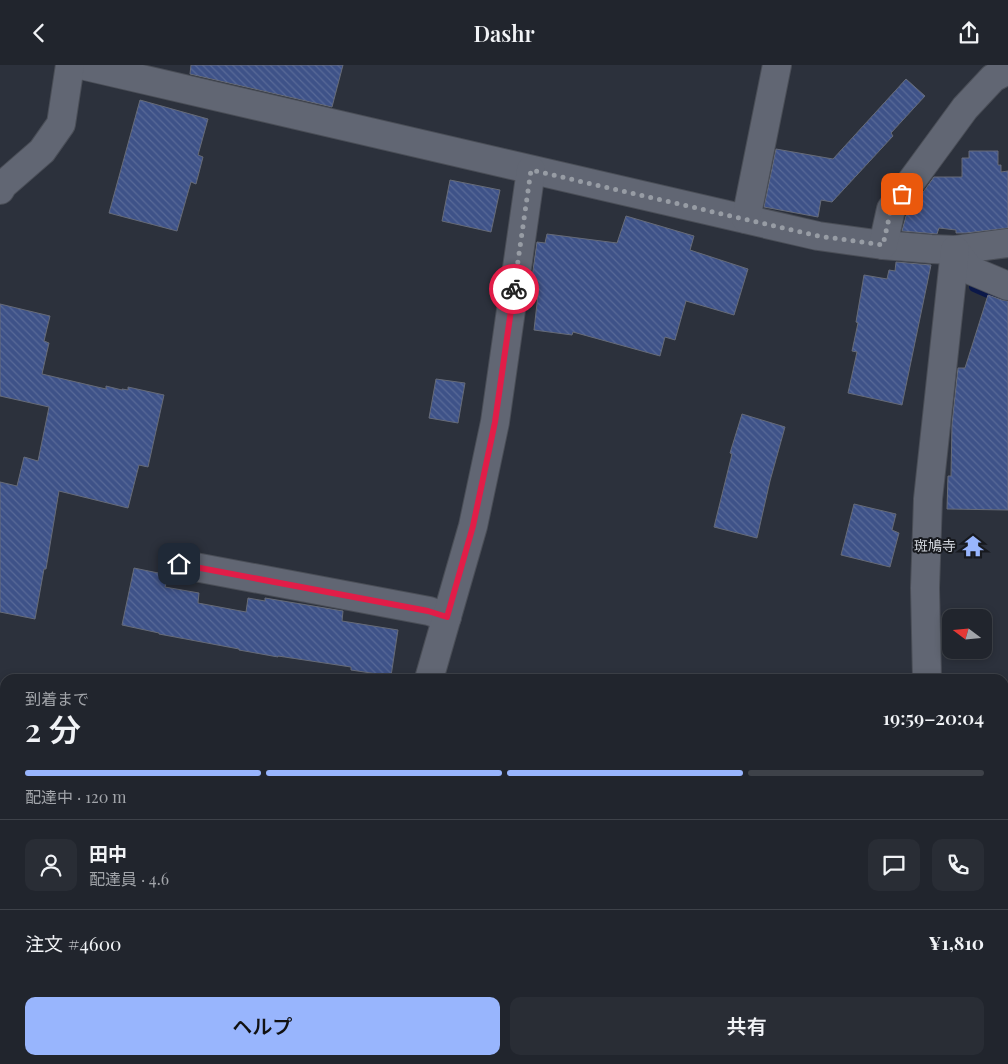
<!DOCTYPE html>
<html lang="ja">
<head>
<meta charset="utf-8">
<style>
  body { margin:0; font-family:"Playfair Display","Noto Sans JP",serif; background:#292d35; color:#f1f3f6; height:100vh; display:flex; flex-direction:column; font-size:19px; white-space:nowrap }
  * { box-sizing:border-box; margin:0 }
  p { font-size:16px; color:#a2a5aa }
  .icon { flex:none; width:28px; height:28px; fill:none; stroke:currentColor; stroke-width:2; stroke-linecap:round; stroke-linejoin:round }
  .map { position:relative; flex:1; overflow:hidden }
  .side { position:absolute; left:0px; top:609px; width:1009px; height:391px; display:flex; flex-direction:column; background:#21252d; border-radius:15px 15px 0 0; box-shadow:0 2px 8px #0003,0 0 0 1px #3e4249 }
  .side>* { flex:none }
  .needle { width:32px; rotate:286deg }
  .tools { position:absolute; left:942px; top:544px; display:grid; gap:10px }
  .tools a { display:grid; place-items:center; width:50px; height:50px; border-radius:10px; background:#21252d; box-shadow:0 2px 8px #0003,0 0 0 1px #3e4249; font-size:25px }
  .pin { position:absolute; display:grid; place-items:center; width:42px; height:42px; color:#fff; margin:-21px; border-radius:10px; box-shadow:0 2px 8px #0006 }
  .courier { position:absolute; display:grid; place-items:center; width:50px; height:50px; margin:-25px; border:4px solid #e11d48; border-radius:50%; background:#fff; color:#222; box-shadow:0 1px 6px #0007 }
  .overview em { font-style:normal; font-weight:600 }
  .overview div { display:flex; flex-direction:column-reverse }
  .overview { display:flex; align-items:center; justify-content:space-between; height:85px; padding:0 25px }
  h1 { font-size:32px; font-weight:600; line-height:38px }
  .bar { display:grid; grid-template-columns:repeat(4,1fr); gap:8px 5px; align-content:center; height:60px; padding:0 25px }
  .bar i { height:6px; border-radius:4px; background:#3e4249 }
  .bar .on { background:#98b5fd }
  .bar p { grid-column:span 4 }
  .line { display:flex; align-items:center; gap:12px; padding:0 25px; border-top:1px solid #3e4249 }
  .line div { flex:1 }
  .round { display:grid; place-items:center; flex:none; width:52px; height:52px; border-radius:10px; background:#292d35 }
  .button { display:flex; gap:10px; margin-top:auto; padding:10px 25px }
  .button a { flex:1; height:58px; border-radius:10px; background:#98b5fd; color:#111; font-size:20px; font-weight:600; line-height:58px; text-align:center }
  .button a+a { background:#292d35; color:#f1f3f6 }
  header { display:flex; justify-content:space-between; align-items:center; height:65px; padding:0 25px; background:#21252d; font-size:22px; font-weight:600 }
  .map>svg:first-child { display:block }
</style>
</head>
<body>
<header><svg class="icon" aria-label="back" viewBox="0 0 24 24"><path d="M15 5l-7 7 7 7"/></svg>Dashr<svg class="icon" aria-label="share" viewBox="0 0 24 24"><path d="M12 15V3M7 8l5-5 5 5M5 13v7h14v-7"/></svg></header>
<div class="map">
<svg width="1008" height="999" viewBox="0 0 1008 999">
  <defs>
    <pattern id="green-dots" width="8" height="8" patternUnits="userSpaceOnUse" patternTransform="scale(1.25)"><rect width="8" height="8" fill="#3f4e75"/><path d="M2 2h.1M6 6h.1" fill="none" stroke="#5a6788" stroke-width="1.8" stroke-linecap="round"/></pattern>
    <pattern id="building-back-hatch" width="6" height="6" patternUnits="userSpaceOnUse" patternTransform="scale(1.25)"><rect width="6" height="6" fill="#3e5288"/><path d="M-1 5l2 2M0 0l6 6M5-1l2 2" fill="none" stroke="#596a98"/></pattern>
  </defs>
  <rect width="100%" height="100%" fill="#2c313c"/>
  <polygon fill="url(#green-dots)" points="1004,801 1008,801 1008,966 1004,965"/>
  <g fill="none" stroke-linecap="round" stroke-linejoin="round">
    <polyline stroke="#0b1849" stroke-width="10" points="974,222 1008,237"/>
  </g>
  <g fill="url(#building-back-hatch)" stroke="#666b78">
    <polygon points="191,0 343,0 332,42 190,9"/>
    <polygon points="906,14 925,31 891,68 893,71 832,137 821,135 818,152 764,142 776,84 833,94"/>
    <polygon points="140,35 208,54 198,90 203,92 196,119 191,117 177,166 109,148"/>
    <polygon points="969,86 998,86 998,100 1001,100 1001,107 1008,106 1008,163 966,168 956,168 956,165 939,163 937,169 902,166 906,151 934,112 962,112 962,93 969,93"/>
    <polygon points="450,115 500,125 491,167 442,156"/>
    <polygon points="626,151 694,171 690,185 748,204 734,250 686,236 675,275 665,272 660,291 573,267 572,270 534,265 539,221 531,220 537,177 545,178 547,169 617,178"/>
    <polygon points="896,197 931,200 902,340 848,328 857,287 852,286 858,258 856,257 864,210 887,214 889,205 895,206"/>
    <polygon points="988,230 1002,235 1008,236 1008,445 947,444 948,411 951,411 952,359 958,303 965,303"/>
    <polygon points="0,239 50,251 44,276 49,278 42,309 106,324 106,321 122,325 122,324 128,325 128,322 164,330 148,402 139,400 128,443 59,426 46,504 44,504 35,554 0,547 0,417 17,421 24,392 38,396 49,342 0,331"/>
    <polygon points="436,314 465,318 458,358 429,353"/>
    <polygon points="742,349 785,362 770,416 757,473 714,462 732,389 730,388"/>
    <polygon points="854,439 896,449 892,465 899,468 890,502 841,490"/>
    <polygon points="134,503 168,510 165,522 199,528 198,538 246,547 248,533 265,536 265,533 343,546 342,556 398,565 391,611 351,605 351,602 278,591 278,592 239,585 239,584 159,569 159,568 122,560"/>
  </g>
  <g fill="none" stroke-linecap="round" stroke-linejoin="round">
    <g stroke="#4a4e57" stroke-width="30">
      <g id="minor">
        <polyline points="81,0 818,171 883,180 931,184 955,185 1008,178"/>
        <polyline points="0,125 3,120 42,86 61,59 70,0"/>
        <polyline points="746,154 777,0"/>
        <polyline points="883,180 891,144 965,43 993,13 1008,5"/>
        <polyline points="955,185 970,205 1008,221"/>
        <polyline points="179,499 429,546 447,552"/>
        <polyline points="429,614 473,461 495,357 531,105"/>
        <polyline points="927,614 925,523 928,434 955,185"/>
        <polyline points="340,999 341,995"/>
        <polyline points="907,999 907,995"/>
      </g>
    </g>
    <g stroke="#6e727c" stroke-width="3" stroke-dasharray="2.5 2.5" stroke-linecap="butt">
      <polyline points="1004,812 1008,813"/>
      <polyline points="1004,873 1008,873"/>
    </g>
    <use href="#minor" stroke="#616673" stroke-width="28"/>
  </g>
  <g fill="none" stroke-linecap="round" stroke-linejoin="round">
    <polyline stroke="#979ca4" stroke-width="5" stroke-dasharray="0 9" points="514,224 531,105 818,171 883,180 891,144 902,129"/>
    <polyline stroke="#e11d48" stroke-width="6" points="179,499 428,546 447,552 473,461 495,357 514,224"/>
  </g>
  <defs>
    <g id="temple-bare" transform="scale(1.725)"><path d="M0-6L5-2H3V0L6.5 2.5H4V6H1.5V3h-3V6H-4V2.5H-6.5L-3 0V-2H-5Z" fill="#98b5fd" stroke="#17191e" stroke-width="2.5" paint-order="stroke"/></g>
  </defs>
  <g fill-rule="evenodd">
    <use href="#temple-bare" x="973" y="481"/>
  </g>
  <g text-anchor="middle" stroke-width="4" stroke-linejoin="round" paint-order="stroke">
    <g font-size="14" fill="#d1d5dc" stroke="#17191e" text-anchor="end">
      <text x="956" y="486">斑鳩寺</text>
    </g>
  </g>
</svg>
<div class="tools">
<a><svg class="needle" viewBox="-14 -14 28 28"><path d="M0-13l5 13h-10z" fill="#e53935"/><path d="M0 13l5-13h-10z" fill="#a2a5aa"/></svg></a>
</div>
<div class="pin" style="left:902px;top:129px;background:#ea580c"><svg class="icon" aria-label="bag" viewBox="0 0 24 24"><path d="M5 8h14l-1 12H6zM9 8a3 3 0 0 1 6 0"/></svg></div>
<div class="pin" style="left:179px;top:499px;background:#1f2937"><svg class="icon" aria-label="home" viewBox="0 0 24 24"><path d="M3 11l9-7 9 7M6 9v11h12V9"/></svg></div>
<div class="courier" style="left:514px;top:224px"><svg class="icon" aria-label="bike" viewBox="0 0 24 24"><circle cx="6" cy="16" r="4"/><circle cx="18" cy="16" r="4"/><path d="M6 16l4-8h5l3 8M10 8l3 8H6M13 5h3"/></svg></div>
<section class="side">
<div class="overview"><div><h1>2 分</h1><p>到着まで</p></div><em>19:59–20:04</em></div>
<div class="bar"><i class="on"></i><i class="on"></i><i class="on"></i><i></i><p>配達中 · 120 m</p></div>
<div class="line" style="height:90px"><a class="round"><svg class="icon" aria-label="person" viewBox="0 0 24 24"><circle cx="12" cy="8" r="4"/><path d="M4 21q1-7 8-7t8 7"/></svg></a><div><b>田中</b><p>配達員 · 4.6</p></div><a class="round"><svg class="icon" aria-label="chat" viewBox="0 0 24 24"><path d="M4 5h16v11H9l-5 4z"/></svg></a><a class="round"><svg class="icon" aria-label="phone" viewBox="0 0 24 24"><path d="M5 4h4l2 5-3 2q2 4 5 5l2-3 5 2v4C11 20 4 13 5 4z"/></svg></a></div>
<div class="line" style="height:65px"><div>注文 #4600</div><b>¥1,810</b></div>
<div class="button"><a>ヘルプ</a><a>共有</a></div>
</section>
</div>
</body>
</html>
